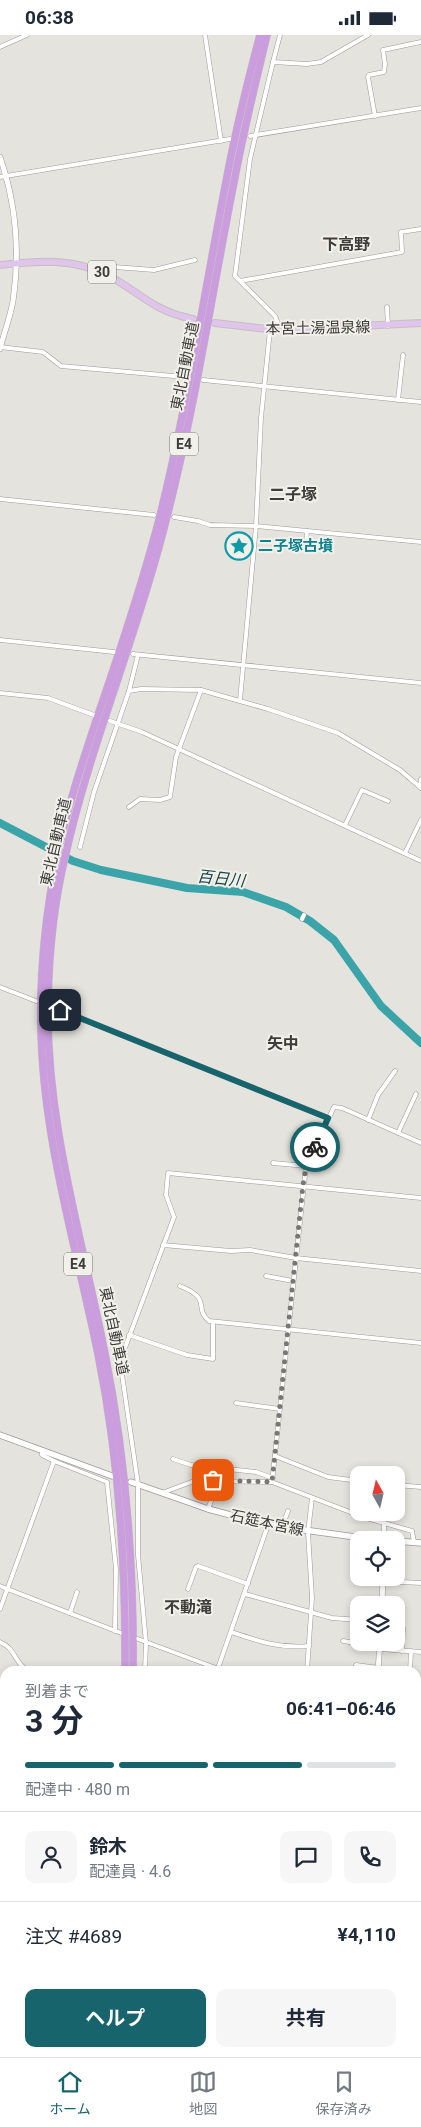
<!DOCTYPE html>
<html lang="ja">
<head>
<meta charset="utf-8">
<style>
  body { margin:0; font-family:Roboto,"Noto Sans JP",sans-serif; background:#f6f6f7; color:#1f2937; height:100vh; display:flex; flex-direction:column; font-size:19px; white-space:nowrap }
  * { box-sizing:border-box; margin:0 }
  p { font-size:16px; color:#747a83 }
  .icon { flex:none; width:28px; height:28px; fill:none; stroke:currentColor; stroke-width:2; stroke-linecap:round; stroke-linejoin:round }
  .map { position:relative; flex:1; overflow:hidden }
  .drawer { position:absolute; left:0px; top:1631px; width:421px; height:391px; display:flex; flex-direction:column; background:#fff; border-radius:15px 15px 0 0; box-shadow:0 2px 8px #0003 }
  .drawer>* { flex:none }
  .needle { width:32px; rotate:352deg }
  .buttons { position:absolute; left:350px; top:1431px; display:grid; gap:10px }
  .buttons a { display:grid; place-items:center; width:55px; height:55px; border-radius:10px; background:#fff; box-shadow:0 2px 8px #0003; font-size:25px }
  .pin { position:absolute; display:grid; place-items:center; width:42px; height:42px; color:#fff; margin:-21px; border-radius:10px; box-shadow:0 2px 8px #0006 }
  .courier { position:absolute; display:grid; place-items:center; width:50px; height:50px; margin:-25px; border:4px solid #17646d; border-radius:50%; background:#fff; color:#222; box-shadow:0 1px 6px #0007 }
  .headline em { font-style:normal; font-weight:700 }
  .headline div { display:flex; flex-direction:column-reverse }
  .headline { display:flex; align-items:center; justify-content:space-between; height:85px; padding:0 25px }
  h1 { font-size:32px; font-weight:700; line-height:38px }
  .bar { display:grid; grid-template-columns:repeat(4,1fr); gap:8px 5px; align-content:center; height:60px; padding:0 25px }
  .bar i { height:6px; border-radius:4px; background:#e0e1e3 }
  .bar .selected { background:#17646d }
  .bar p { grid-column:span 4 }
  .line { display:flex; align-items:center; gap:12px; padding:0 25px; border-top:1px solid #e0e1e3 }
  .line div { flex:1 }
  .round { display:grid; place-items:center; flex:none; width:52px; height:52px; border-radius:10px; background:#f6f6f7 }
  .primary-button { display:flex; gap:10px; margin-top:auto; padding:10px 25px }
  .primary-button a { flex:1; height:58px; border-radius:10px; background:#17646d; color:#fff; font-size:20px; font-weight:700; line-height:58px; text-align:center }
  .primary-button a+a { background:#f6f6f7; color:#1f2937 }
  .status { display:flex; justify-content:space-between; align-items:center; height:35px; padding:0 25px; background:#fff; direction:ltr }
  .status svg { height:14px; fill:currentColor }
  .tab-bar { display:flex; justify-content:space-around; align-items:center; height:70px; border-top:1px solid #e0e1e3; background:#fff; font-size:14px; color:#747a83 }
  .tab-bar a { display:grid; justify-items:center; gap:2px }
  .tab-bar .selected { color:#17646d }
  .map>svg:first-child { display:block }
</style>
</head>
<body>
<div class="status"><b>06:38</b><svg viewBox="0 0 49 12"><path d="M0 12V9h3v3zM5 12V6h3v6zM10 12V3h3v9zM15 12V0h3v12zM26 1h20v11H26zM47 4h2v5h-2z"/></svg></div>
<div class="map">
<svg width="421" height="2022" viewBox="0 0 421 2022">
  <rect width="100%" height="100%" fill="#e5e3dd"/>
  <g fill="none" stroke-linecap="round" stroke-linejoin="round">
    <g stroke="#3ba4a9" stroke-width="8">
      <polyline points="0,788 73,826 101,835 187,853 243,857 286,872 310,886 334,905 381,971 421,1008"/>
      <polyline points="416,1765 421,1765"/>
      <polyline points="0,1945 5,1945"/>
    </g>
    <g stroke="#9c9a94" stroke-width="5">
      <g id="minor">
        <polyline points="205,0 221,106"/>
        <polyline points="368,0 321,27 307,29 273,27 250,124 235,241 240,246 402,217 401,197 421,194"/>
        <polyline points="0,12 27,0"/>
        <polyline points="273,27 280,0"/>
        <polyline points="375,81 368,42 369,40 384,37 385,29 383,15 421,7"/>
        <polyline points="250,101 421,73"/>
        <polyline points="0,142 230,104"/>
        <polyline points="96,235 101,231 154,235 195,225"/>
        <polyline points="240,246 275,281 277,286 276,295"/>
        <polyline points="387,272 388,291"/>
        <polyline points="0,312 43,317 61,331 185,342"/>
        <polyline points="203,345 421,367"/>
        <polyline points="398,365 403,320"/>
        <polyline points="0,464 154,480"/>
        <polyline points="174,482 198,486 210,490 256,491 421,507"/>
        <polyline points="306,509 307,496"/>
        <polyline points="0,605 114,617"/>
        <polyline points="133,619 421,648"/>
        <polyline points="129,656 138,620"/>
        <polyline points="0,658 48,663 94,680"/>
        <polyline points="240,665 256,491 261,383 270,295"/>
        <polyline points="110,686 142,697 421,826"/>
        <polyline points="420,752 421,744"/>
        <polyline points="129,772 140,764 160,765 170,762 176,722 201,655"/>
        <polyline points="345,790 362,755 388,766"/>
        <polyline points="80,812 94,757 129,656 141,654 201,655 268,674 338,698 400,735 421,753"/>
        <polyline points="405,818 421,785"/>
        <polyline points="302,884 304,880"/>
        <polyline points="0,952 36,966"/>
        <polyline points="54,973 328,1083"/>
        <polyline points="368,1085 378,1060 395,1036"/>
        <polyline points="398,1098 416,1059"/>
        <polyline points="273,1128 306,1131"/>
        <polyline points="163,1210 231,1216 250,1215 296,1223 421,1236"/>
        <polyline points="266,1241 293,1246"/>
        <path d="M180,1251c33,13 13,22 29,35l212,22"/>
        <polyline points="129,1300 187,1320 213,1324 213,1287"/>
        <polyline points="236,1368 280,1374"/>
        <polyline points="275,1421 328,1442 359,1446"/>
        <polyline points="173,1424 191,1430 256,1437 273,1443"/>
        <polyline points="54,1426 107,1447 116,1534 115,1596"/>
        <polyline points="272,1447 306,1131 334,1072 342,1073 421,1108"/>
        <polyline points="396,1450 421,1452"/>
        <polyline points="162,1458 194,1446 272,1447 363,1482 412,1496 414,1507"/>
        <polyline points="208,1474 219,1445"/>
        <polyline points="384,1488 384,1505"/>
        <polyline points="282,1492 288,1476"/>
        <polyline points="383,1546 421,1548"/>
        <polyline points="0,1551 121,1598"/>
        <polyline points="188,1554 196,1532 198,1531 248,1549"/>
        <polyline points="245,1559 332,1583 359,1585"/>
        <polyline points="0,1574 54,1426 42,1420 42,1415"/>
        <polyline points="70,1578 77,1557"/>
        <path d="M231,1597c27,9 50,17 78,14"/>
        <polyline points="138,1604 224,1636"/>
        <polyline points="343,1606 380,1612"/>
        <path d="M0,1607c16,6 15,24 30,29"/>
        <polyline points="380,1614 421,1617"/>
        <polyline points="402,1616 403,1593"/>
        <polyline points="356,1630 379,1633"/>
        <polyline points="145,1636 146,1608 138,1520 138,1449 120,1326 174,1182 166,1160 168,1138 421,1163"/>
        <polyline points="217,1636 268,1490"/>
        <polyline points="307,1636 312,1563 308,1497 312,1463"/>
        <polyline points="410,1636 411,1616"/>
        <polyline points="416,1684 421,1682"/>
        <polyline points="0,1701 5,1703"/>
        <polyline points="416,1722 421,1720"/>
        <polyline points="416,1779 421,1777"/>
        <polyline points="416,1863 421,1849"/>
        <polyline points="246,2018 246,2022"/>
        <polyline points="382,2018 398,2022"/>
        <polyline points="317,2022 318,2018"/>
      </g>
    </g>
    <g stroke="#9c9a94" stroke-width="6">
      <g id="tertiary">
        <path d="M0,122c16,46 20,96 13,144 -3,17 -9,32 -13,48"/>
        <polyline points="382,1570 383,1542"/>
        <polyline points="378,1636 380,1608"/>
        <polyline points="416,1961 421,1962"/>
        <polyline points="208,2018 216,2022"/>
        <polyline points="19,2022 27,2018"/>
        <polyline points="359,2022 361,2018"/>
      </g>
    </g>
    <g stroke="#9c9a94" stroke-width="7">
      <g id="secondary">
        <polyline points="0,1400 112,1441"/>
        <polyline points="131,1447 208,1474 268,1490 377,1505"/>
        <polyline points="396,1506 421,1508"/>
      </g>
    </g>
    <g stroke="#c1c1c0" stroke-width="8">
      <g id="primary">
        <path d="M0,230c38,-4 74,-8 109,11 32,17 44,35 84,43"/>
        <polyline points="215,288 276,295 421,288"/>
      </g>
    </g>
    <g stroke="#c1c1c0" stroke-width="8">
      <g id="motorway">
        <path d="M125,1636c1,-106 -6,-213 -27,-317 -22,-109 -56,-218 -57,-330 -1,-56 5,-112 16,-167 10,-49 26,-97 42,-145 22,-64 43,-127 60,-192 28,-112 45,-225 67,-338 9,-49 21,-98 34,-147"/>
        <path d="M133,1636c1,-106 -7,-212 -28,-317 -23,-117 -60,-234 -57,-355 1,-48 6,-96 17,-142 25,-112 71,-218 99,-329 30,-114 47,-230 70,-346 9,-49 21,-98 33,-147"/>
        <polyline points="110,2022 110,2018"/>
        <polyline points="117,2022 117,2018"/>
      </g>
    </g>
    <use href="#minor" stroke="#fff" stroke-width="4"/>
    <use href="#tertiary" stroke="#fff" stroke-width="5"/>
    <use href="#secondary" stroke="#fff" stroke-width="5.5"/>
    <use href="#primary" stroke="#e0c4eb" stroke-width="6"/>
    <use href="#motorway" stroke="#cb9cde" stroke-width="7"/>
  </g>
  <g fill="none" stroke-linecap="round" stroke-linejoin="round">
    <polyline stroke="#787773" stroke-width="5" stroke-dasharray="0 9" points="213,1445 272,1447 303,1150 306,1132 315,1112"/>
    <polyline stroke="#17646d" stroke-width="6" points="60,975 328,1083 315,1112"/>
  </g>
  <defs>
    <g id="sight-ring" transform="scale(1.4375)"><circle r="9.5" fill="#f2f0ea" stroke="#0f9aa8" stroke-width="1.5"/><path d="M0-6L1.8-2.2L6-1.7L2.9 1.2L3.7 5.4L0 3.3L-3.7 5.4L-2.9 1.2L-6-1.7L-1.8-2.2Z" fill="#0f9aa8"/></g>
  </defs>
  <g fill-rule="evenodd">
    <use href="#sight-ring" x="239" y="511"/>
  </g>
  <g text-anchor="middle" stroke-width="4" stroke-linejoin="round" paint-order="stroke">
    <g fill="#f2f0ea" stroke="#74736f" stroke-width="1">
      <rect x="88" y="225.5" width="28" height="23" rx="4"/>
      <rect x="170" y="397.5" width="28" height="23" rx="4"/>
      <rect x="64" y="1217.5" width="28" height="23" rx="4"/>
    </g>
    <g font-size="14" font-weight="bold" fill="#3e3d3a">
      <text x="102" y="242">30</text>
      <text x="184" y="414">E4</text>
      <text x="78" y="1234">E4</text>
    </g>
    <g font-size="15" fill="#3e3d3a" stroke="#f2f0ea">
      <text transform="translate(318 293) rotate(-1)" y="5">本宮土湯温泉線</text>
      <text transform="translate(185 331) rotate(-79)" y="5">東北自動車道</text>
      <text transform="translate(56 807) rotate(-77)" y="5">東北自動車道</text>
      <text transform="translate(114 1296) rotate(78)" y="5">東北自動車道</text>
      <text transform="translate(267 1488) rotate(12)" y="5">石筵本宮線</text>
    </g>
    <g font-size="15" font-weight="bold" fill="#0d838f" stroke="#f2f0ea" text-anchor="start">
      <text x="258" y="516">二子塚古墳</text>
    </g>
    <g font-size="16" font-weight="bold" fill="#3e3d3a" stroke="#f2f0ea">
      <text x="346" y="215">下高野</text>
      <text x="293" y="465">二子塚</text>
      <text x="283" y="1014">矢中</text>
      <text x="188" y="1578">不動滝</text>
    </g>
    <g font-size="16" font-style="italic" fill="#194749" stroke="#f2f0ea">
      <text transform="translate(221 843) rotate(6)" y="6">百日川</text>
    </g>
  </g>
</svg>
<div class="buttons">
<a><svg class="needle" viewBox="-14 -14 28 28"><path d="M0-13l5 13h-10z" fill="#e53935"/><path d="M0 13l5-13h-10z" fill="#747a83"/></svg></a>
<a><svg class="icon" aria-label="locate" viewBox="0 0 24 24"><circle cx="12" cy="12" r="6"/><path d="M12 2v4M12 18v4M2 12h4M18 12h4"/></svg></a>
<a><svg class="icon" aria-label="layers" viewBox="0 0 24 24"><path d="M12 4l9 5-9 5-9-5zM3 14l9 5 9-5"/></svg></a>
</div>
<div class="pin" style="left:213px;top:1445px;background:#ea580c"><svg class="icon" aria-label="bag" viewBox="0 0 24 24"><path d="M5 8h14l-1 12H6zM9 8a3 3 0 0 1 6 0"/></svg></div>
<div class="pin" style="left:60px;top:975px;background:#1f2937"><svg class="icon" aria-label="home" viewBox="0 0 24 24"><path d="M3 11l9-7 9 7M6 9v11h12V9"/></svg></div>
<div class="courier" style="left:315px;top:1112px"><svg class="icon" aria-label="bike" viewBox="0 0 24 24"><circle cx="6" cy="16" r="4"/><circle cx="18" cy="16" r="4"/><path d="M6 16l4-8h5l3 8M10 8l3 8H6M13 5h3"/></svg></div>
<section class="drawer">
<div class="headline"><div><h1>3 分</h1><p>到着まで</p></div><em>06:41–06:46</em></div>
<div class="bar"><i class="selected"></i><i class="selected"></i><i class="selected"></i><i></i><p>配達中 · 480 m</p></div>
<div class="line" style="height:90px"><a class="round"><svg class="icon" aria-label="person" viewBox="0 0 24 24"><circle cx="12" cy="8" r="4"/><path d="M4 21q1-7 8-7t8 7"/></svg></a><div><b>鈴木</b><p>配達員 · 4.6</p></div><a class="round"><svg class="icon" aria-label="chat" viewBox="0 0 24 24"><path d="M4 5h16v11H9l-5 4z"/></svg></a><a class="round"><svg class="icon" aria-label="phone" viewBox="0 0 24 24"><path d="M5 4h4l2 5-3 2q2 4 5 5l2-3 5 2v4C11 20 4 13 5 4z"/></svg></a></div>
<div class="line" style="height:65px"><div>注文 #4689</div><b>¥4,110</b></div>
<div class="primary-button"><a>ヘルプ</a><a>共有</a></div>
</section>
</div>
<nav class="tab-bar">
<a class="selected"><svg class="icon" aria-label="home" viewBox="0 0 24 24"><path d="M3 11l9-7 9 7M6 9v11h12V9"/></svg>ホーム</a>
<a><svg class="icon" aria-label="map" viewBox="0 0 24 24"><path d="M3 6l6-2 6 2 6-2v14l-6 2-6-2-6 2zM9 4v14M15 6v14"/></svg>地図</a>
<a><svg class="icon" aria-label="saved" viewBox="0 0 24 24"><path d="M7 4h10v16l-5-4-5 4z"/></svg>保存済み</a>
</nav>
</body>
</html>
